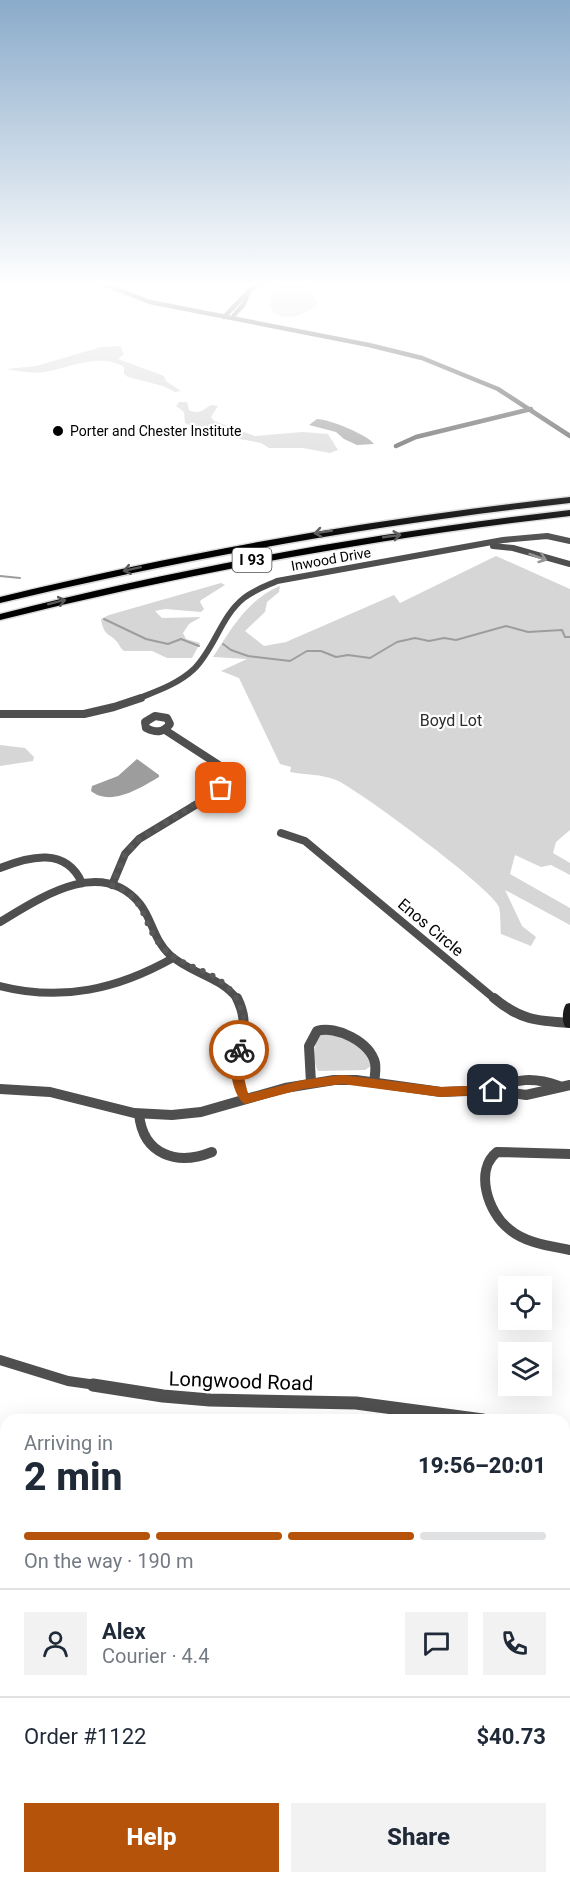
<!DOCTYPE html>
<html lang="en">
<head>
<meta charset="utf-8">
<style>
  body { margin:0; font-family:Roboto,sans-serif; background:#f2f2f3; color:#1f2937; height:100vh; display:flex; flex-direction:column; font-size:22px; white-space:nowrap }
  * { box-sizing:border-box; margin:0 }
  p { font-size:20px; color:#747a83 }
  .icon { flex:none; width:33px; height:33px; fill:none; stroke:currentColor; stroke-width:2; stroke-linecap:round; stroke-linejoin:round }
  .map { position:relative; flex:1; overflow:hidden }
  .drawer { position:absolute; left:0px; top:1414px; width:570px; height:470px; display:flex; flex-direction:column; background:#fff; border-radius:18px 18px 0 0; box-shadow:0 6px 24px #0002 }
  .drawer>* { flex:none }
  .tools { position:absolute; left:498px; top:1276px; display:grid; gap:12px }
  .tools a { display:grid; place-items:center; width:54px; height:54px; border-radius:0px; background:#fff; box-shadow:0 6px 24px #0002; font-size:30px }
  .pin { position:absolute; display:grid; place-items:center; width:51px; height:51px; color:#fff; margin:-26px; border-radius:12px; box-shadow:0 3px 9px #0006 }
  .courier { position:absolute; display:grid; place-items:center; width:60px; height:60px; margin:-30px; border:4px solid #b45309; border-radius:50%; background:#fff; color:#222; box-shadow:0 2px 8px #0007 }
  .headline em { font-style:normal; font-weight:800 }
  .headline div { display:flex; flex-direction:column-reverse }
  .headline { display:flex; align-items:center; justify-content:space-between; height:102px; padding:0 24px }
  h1 { font-size:39px; font-weight:800; line-height:45px }
  .bar { display:grid; grid-template-columns:repeat(4,1fr); gap:9px 6px; align-content:center; height:72px; padding:0 24px }
  .bar i { height:8px; border-radius:4px; background:#e0e1e3 }
  .bar .current { background:#b45309 }
  .bar p { grid-column:span 4 }
  .line { display:flex; align-items:center; gap:15px; padding:0 24px; border-top:2px solid #e0e1e3 }
  .line div { flex:1 }
  .round { display:grid; place-items:center; flex:none; width:63px; height:63px; border-radius:0px; background:#f2f2f3 }
  .button { display:flex; gap:12px; margin-top:auto; padding:12px 24px }
  .button a { flex:1; height:69px; border-radius:0px; background:#b45309; color:#fff; font-size:24px; font-weight:800; line-height:69px; text-align:center }
  .button a+a { background:#f2f2f3; color:#1f2937 }
  .map>svg:first-child { display:block }
</style>
</head>
<body>
<div class="map">
<svg width="570" height="1883" viewBox="0 0 570 1883">
  <rect width="100%" height="100%" fill="#fff"/>
  <g fill="#d6d6d6">
    <path d="M296,282h17l-5,4 10,18c-23,22 -65,15 -41,-17z"/>
    <path d="M120,346l4,8 -6,5 46,17 2,5 15,10 -6,1 -12,-6 -35,-9 -4,-3v-7c-25,-15 -54,1 -80,5 -12,2 -26,-1 -38,-3l30,-3 65,-19z"/>
    <path d="M179,402h8l2,8c10,5 14,0 22,-5l7,1 -7,11 3,4 41,15 47,-4 26,2 10,16 -8,3 -27,-5h-34l-8,-5 -31,-6 -16,-8 -21,-2 -8,-4 -1,-11 -8,-6z"/>
    <path d="M496,556l74,33v241l-14,12 -3,11 17,10v12l-19,-10 -10,2 -26,-12 -5,19 60,34v17l-65,-35 17,36 14,11 -5,9 -30,-12c-1,-8 0,-19 -2,-27 -5,-17 -143,-119 -163,-127 -15,-6 -30,-5 -46,-8l1,-5 -11,-3 -41,-86 -18,-7 26,-12 -34,-2c18,-28 35,-58 67,-71l-1,6 -12,10 -2,10 -20,19 19,15 22,-4 108,-47 6,8z"/>
    <path d="M221,583l4,2 -24,15 -1,2 4,7 -3,3 -36,-3 -10,2 7,7 39,-1 -12,7 -6,9 3,6 14,4 -8,15h-25l-15,-7h-28c-3,-2 -4,-5 -6,-8 -7,-10 -14,-5 -17,-24l8,-4z"/>
    <polygon points="0,745 25,748 34,757 33,761 0,766"/>
    <path d="M326,1029l37,19 8,18 -6,4 -47,1c-6,-12 -3,-23 -1,-36z"/>
  </g>
  <g fill="#9d9d9d">
    <path d="M317,419c12,0 51,16 57,25l-17,1 -13,-6 -8,-7 -27,-7z"/>
    <path d="M137,759l22,16v2c-19,11 -48,30 -68,14l1,-5 26,-10z"/>
  </g>
  <g fill="none" stroke-linecap="round" stroke-linejoin="round">
    <g stroke="#9d9d9d" stroke-width="2">
      <polyline points="0,576 20,578"/>
      <polyline points="104,619 146,639 168,644 181,639 199,646"/>
      <polyline points="223,644 231,650 248,656 290,661 307,651 321,651 336,657 348,655 370,658 397,642 415,638 429,641 444,638 456,640 506,626 528,632 562,630 565,637 570,637"/>
    </g>
    <polyline stroke="#9d9d9d" stroke-width="4.5" points="0,1442 6,1443"/>
    <g stroke="#dbdbdb" stroke-width="3">
      <g id="motorway">
        <path d="M570,497v6c-193,21 -382,55 -570,100v-6c188,-46 377,-79 570,-100z"/>
        <path d="M570,510v6c-193,22 -382,57 -570,104v-6c188,-48 377,-82 570,-104z"/>
      </g>
    </g>
    <g stroke="#4f4f4f" stroke-width="4.5">
      <polyline points="98,282 150,302 369,345 422,358 498,389 570,436"/>
      <polyline points="234,315 244,304 249,291"/>
      <polyline points="224,317 250,290 263,282"/>
      <polyline points="396,446 416,437 531,409"/>
    </g>
    <g stroke="#4f4f4f" stroke-width="6">
      <polyline points="493,546 513,548 570,564"/>
      <path d="M137,699c20,-8 41,-15 57,-30 21,-21 27,-53 50,-71 10,-8 22,-12 33,-17l226,-41 44,-4 23,5"/>
    </g>
    <g stroke="#4f4f4f" stroke-width="8">
      <polyline points="0,714 84,714 114,707 141,698"/>
      <path d="M155,716l12,2 3,6c-7,9 -14,9 -24,4l-1,-6z"/>
      <polyline points="281,833 305,841 496,1000"/>
      <path d="M0,868c30,-12 66,-21 82,15"/>
      <path d="M112,885l13,-31 14,-15 78,-47c7,-9 8,-17 2,-27l-54,-35"/>
      <path d="M0,922c40,-24 101,-66 140,-18 12,15 14,37 30,51 21,19 50,21 68,45"/>
      <path d="M0,986c62,16 118,3 173,-28"/>
    </g>
    <g stroke="#4f4f4f" stroke-width="10">
      <path d="M237,998c13,27 3,34 0,60 -3,14 2,28 8,41"/>
      <path d="M494,998c26,22 43,23 76,25"/>
      <path d="M311,1083l-2,-37 8,-15c19,-6 53,11 58,32 1,6 0,13 -1,19"/>
      <polyline points="0,1089 50,1092 134,1113 172,1115 201,1112 285,1088 334,1080 356,1080 441,1092 493,1090 526,1095 570,1085"/>
      <path d="M493,1090c22,-12 42,-13 66,-4"/>
      <path d="M139,1114c4,41 38,52 73,38"/>
      <path d="M570,1154l-73,-2c-23,18 -9,61 12,77 16,14 41,17 61,21"/>
      <polyline points="0,1360 68,1381 103,1386"/>
    </g>
    <g stroke="#4f4f4f" stroke-width="13">
      <polyline points="93,1385 163,1396 210,1400 356,1403 483,1420"/>
      <polyline points="0,1590 6,1592"/>
    </g>
    <g fill="#1c1c1c" fill-rule="evenodd">
      <path d="M570,1003v25l-5,-1c-3,-6 -3,-17 1,-23z"/>
      <polygon points="570,1439 570,1461 564,1463 564,1441"/>
      <polygon points="570,1594 570,1612 564,1614 564,1596"/>
      <polygon points="18,1878 41,1878 39,1883 16,1883"/>
    </g>
    <use href="#motorway" fill="#000" fill-rule="evenodd"/>
  </g>
  <defs><path id="oneway-shaft" d="M-6 0H5M1.5-3L5.5 0L1.5 3" fill="none" stroke-width="1.6" stroke-linecap="round" stroke-linejoin="round" transform="scale(1.5)"/></defs>
  <g stroke="#595959">
    <use href="#oneway-shaft" transform="translate(323 532) rotate(171)"/>
    <use href="#oneway-shaft" transform="translate(392 536) rotate(-8)"/>
    <use href="#oneway-shaft" transform="translate(132 569) rotate(168)"/>
    <use href="#oneway-shaft" transform="translate(57 602) rotate(-14)"/>
  </g>
  <use stroke="#959595" href="#oneway-shaft" transform="translate(538 557) rotate(20)"/>
  <linearGradient id="sky" x2="0" y2="1"><stop stop-color="#8aabca"/><stop offset="0.52" stop-color="#fff"/><stop offset="1" stop-color="#fff" stop-opacity="0"/></linearGradient>
  <rect width="570" height="546" fill="url(#sky)"/>
  <path fill="#b45309" d="M239,1046l5,4 -3,15 7,29 55,-14 39,-5 99,12 52,-2 6,5 -6,4 -52,3 -99,-13 -39,5 -58,15c-13,-7 -21,-50 -6,-58z"/>
  <g fill="none" stroke-linecap="round" stroke-linejoin="round">
    <path stroke="#595959" stroke-width="6" stroke-dasharray="0 10.8" d="M221,788l-82,51 -14,15 -13,31c36,12 29,39 50,62 15,16 32,19 51,29 28,16 38,45 26,74"/>
  </g>
  <circle fill="#000" stroke="#fff" stroke-width="2" cx="58" cy="431" r="6"/>
  <g text-anchor="middle" stroke-width="4.5" stroke-linejoin="round" paint-order="stroke">
    <g font-size="14" fill="#000" stroke="#fff" text-anchor="start">
      <text x="70" y="436">Porter and Chester Institute</text>
    </g>
    <g font-size="14" fill="#000" stroke="#fff">
      <text transform="translate(331 559) rotate(-10)" y="5">Inwood Drive</text>
    </g>
    <rect fill="#fff" stroke="#4c4c4c" stroke-width="1.5" x="232.5" y="548" width="39" height="24" rx="4.5"/>
    <g font-size="15" font-weight="bold" fill="#000">
      <text x="252" y="565">I 93</text>
    </g>
    <g font-size="16" fill="#2d2d2d" stroke="#fff">
      <text x="451" y="726">Boyd Lot</text>
    </g>
    <g font-size="16" fill="#000" stroke="#fff">
      <text transform="translate(431 927) rotate(40)" y="6">Enos Circle</text>
    </g>
    <g font-size="20" fill="#000" stroke="#fff">
      <text transform="translate(241 1381) rotate(2)" y="7">Longwood Road</text>
    </g>
  </g>
</svg>
<div class="tools">
<a><svg class="icon" aria-label="locate" viewBox="0 0 24 24"><circle cx="12" cy="12" r="6"/><path d="M12 2v4M12 18v4M2 12h4M18 12h4"/></svg></a>
<a><svg class="icon" aria-label="layers" viewBox="0 0 24 24"><path d="M12 4l9 5-9 5-9-5zM3 14l9 5 9-5"/></svg></a>
</div>
<div class="pin" style="left:221px;top:788px;background:#ea580c"><svg class="icon" aria-label="bag" viewBox="0 0 24 24"><path d="M5 8h14l-1 12H6zM9 8a3 3 0 0 1 6 0"/></svg></div>
<div class="pin" style="left:493px;top:1090px;background:#1f2937"><svg class="icon" aria-label="home" viewBox="0 0 24 24"><path d="M3 11l9-7 9 7M6 9v11h12V9"/></svg></div>
<div class="courier" style="left:239px;top:1050px"><svg class="icon" aria-label="bike" viewBox="0 0 24 24"><circle cx="6" cy="16" r="4"/><circle cx="18" cy="16" r="4"/><path d="M6 16l4-8h5l3 8M10 8l3 8H6M13 5h3"/></svg></div>
<section class="drawer">
<div class="headline"><div><h1>2 min</h1><p>Arriving in</p></div><em>19:56–20:01</em></div>
<div class="bar"><i class="current"></i><i class="current"></i><i class="current"></i><i></i><p>On the way · 190 m</p></div>
<div class="line" style="height:108px"><a class="round"><svg class="icon" aria-label="person" viewBox="0 0 24 24"><circle cx="12" cy="8" r="4"/><path d="M4 21q1-7 8-7t8 7"/></svg></a><div><b>Alex</b><p>Courier · 4.4</p></div><a class="round"><svg class="icon" aria-label="chat" viewBox="0 0 24 24"><path d="M4 5h16v11H9l-5 4z"/></svg></a><a class="round"><svg class="icon" aria-label="phone" viewBox="0 0 24 24"><path d="M5 4h4l2 5-3 2q2 4 5 5l2-3 5 2v4C11 20 4 13 5 4z"/></svg></a></div>
<div class="line" style="height:78px"><div>Order #1122</div><b>$40.73</b></div>
<div class="button"><a>Help</a><a>Share</a></div>
</section>
</div>
</body>
</html>
